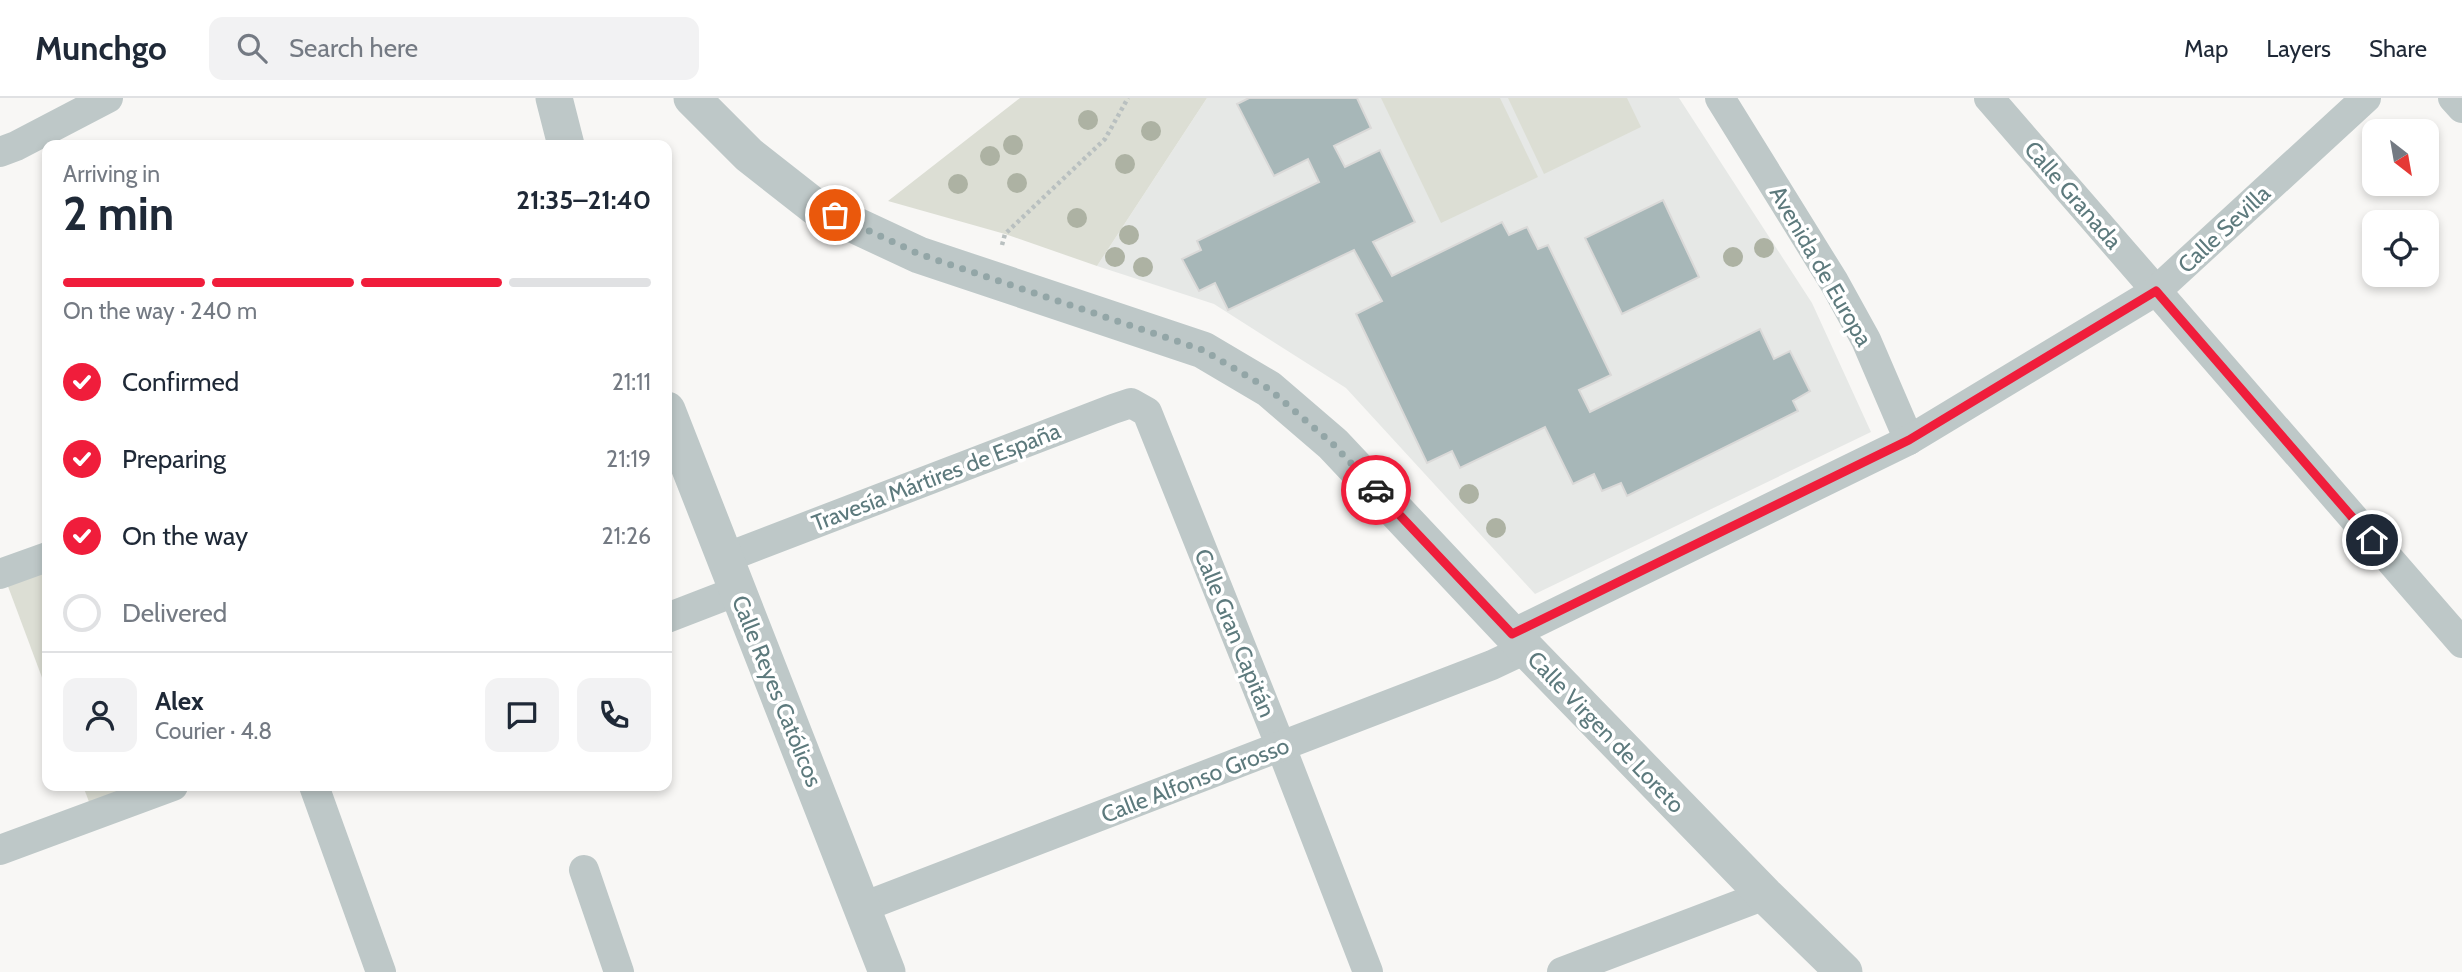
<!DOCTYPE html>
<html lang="en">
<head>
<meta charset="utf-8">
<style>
  body { margin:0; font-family:Cabin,sans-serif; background:#f2f2f3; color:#1f2937; height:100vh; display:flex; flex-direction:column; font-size:26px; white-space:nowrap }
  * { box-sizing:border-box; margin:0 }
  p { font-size:23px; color:#747a83 }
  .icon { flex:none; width:38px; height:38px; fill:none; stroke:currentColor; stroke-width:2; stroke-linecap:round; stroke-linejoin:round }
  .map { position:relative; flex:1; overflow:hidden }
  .sheet { position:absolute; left:42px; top:42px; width:630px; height:651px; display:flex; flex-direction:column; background:#fff; border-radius:14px; box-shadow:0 4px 10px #0003 }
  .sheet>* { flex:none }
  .needle { width:46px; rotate:149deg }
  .controls { position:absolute; left:2362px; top:21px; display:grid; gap:14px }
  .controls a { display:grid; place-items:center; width:77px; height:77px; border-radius:14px; background:#fff; box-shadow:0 4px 10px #0003; font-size:35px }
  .pin { position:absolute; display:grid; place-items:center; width:60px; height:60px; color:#fff; margin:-30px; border:4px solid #fff; border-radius:50%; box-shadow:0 2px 7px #0007 }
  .courier { position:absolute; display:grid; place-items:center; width:70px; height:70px; margin:-35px; border:5px solid #f01d3b; border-radius:50%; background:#fff; color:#222; box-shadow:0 2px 9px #0007 }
  .headline em { font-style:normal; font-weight:700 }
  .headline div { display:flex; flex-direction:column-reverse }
  .headline { display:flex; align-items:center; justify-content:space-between; height:119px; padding:0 21px }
  h1 { font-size:46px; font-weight:700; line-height:52px }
  .bar { display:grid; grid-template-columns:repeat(4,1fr); gap:10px 7px; align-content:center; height:84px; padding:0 21px }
  .bar i { height:9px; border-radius:5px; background:#e0e1e3 }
  .bar .selected { background:#f01d3b }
  .bar p { grid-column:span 4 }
  .line { display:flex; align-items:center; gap:18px; padding:0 21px; border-top:2px solid #e0e1e3 }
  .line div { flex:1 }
  .round { display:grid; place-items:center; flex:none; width:74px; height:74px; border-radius:14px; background:#f2f2f3 }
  ol { padding:0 21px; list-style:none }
  li { display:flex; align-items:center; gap:21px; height:77px }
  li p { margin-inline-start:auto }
  li .icon { padding:7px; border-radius:50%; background:#f01d3b; color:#fff; stroke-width:4 }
  li:last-child { color:#747a83 }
  li i { width:38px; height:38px; border:4px solid #e0e1e3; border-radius:50% }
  header { display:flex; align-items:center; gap:42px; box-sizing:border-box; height:98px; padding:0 35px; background:#fff; border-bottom:2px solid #e0e1e3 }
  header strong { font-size:33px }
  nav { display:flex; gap:38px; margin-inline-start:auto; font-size:24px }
  .search { width:490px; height:63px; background:#f2f2f3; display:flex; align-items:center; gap:18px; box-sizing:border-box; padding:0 24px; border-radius:14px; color:#747a83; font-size:26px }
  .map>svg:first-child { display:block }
</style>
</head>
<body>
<header>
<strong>Munchgo</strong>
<div class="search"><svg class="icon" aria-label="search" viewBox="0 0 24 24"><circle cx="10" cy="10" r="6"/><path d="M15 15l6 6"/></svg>Search here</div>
<nav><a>Map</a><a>Layers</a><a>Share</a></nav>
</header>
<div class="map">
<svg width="2462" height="874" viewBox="0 0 2462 874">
  <rect width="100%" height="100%" fill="#f8f7f5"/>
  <polygon fill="#e6e8e6" points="1207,0 1679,0 1812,205 1871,334 1535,496 1346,290 1214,206 1097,168"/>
  <g fill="#dcded4">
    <polygon points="1020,0 1207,0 1097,168 1005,136 888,103"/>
    <polygon points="1381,0 1500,0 1538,79 1441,125"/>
    <polygon points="1508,0 1627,0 1641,29 1544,76"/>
    <polygon points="47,459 47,593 3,475"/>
    <polygon points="83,688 173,688 94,717"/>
  </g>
  <g fill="#a7b7b8" stroke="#dad9d8" stroke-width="2">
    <polygon points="1249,0 1357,0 1371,30 1334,48 1345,69 1380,52 1415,124 1373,144 1392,178 1502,124 1509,137 1527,129 1538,151 1548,147 1611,277 1579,292 1590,314 1760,231 1774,261 1790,253 1810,293 1793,303 1798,313 1627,398 1621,385 1602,393 1594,376 1573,386 1545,329 1460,370 1452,353 1427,365 1356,216 1382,203 1354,152 1228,212 1215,185 1199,193 1182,161 1201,152 1197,143 1319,84 1308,61 1274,78 1237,6"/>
    <polygon points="1663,102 1699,179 1622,216 1585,140"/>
  </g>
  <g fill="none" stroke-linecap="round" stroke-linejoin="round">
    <polyline stroke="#b9c0c0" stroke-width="4.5" stroke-dasharray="3.5 3.5" stroke-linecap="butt" points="1002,147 1005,136 1105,41 1128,0"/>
    <g stroke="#bec8c8" stroke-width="30">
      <polyline points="1720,0 1834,184 1866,242 1909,342"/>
      <polyline points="1989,0 2462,545"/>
      <polyline points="2453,0 2462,10"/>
      <polyline points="0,54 16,48 108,0"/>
      <polyline points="725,460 1113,311 1131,305 1147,314 1281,649 1368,874"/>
      <polyline points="0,476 47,459"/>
      <polyline points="667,520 737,493"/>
      <polyline points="1512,536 1909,342 2156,193 2366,0"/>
      <polyline points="314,688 381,874"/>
      <polyline points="0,752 173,688"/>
      <polyline points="584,772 619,874"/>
      <polyline points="863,809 1492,567 1526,551"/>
      <polyline points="1562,874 1765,797"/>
    </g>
    <g stroke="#bec8c8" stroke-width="37">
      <polyline points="554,0 566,47"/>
      <polyline points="692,0 749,57 814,108 919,157 1203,252 1269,291 1333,346 1526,551 1765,797 1844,874"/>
      <polyline points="667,312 887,874"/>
    </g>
  </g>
  <g fill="#adb2a3">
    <circle cx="1088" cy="22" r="10"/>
    <circle cx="1151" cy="33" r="10"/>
    <circle cx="1013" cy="47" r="10"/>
    <circle cx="990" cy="58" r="10"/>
    <circle cx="1125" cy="66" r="10"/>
    <circle cx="1017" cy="85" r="10"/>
    <circle cx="958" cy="86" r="10"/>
    <circle cx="1077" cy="120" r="10"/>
    <circle cx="1129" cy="137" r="10"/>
    <circle cx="1764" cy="150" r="10"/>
    <circle cx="1115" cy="159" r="10"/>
    <circle cx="1733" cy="159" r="10"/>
    <circle cx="1143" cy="169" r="10"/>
    <circle cx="1469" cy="396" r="10"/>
    <circle cx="1496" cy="430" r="10"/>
  </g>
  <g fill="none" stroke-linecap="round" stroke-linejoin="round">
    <polyline stroke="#93a6a7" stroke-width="7" stroke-dasharray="0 12.6" points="835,117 919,156 1203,252 1269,291 1333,346 1376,392"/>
    <polyline stroke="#f01d3b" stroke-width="9" points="1376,392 1512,536 1909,342 2156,193 2372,442"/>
  </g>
  <g text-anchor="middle" stroke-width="7" stroke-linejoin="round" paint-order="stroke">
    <g font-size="23" fill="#5d7a7d" stroke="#fff">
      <text transform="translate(2073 97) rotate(49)" y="8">Calle Granada</text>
      <text transform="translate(2224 131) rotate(-43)" y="8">Calle Sevilla</text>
      <text transform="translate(1821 168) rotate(60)" y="8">Avenida de Europa</text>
      <text transform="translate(936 379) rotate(-21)" y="8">Travesía Mártires de España</text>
      <text transform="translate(1235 535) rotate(68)" y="8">Calle Gran Capitán</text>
      <text transform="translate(777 593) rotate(68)" y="8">Calle Reyes Católicos</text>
      <text transform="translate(1606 634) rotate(46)" y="8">Calle Virgen de Loreto</text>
      <text transform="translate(1195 682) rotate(-21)" y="8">Calle Alfonso Grosso</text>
    </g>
  </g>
</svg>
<div class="controls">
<a><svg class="needle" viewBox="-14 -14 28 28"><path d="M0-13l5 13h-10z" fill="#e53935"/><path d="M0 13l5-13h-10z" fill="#747a83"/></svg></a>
<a><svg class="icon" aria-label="locate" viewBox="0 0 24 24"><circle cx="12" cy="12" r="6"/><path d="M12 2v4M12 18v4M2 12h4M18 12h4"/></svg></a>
</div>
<div class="pin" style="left:835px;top:117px;background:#ea580c"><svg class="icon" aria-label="bag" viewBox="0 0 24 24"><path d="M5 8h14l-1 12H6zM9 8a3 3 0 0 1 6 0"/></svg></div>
<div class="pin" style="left:2372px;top:442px;background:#1f2937"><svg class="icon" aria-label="home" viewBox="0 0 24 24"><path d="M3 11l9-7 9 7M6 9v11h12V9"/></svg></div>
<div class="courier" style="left:1376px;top:392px"><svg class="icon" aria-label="car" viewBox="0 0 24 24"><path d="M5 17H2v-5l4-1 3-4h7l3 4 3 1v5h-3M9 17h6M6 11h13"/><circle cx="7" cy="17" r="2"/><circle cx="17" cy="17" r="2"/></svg></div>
<section class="sheet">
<div class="headline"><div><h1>2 min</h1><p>Arriving in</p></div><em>21:35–21:40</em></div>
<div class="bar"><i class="selected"></i><i class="selected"></i><i class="selected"></i><i></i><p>On the way · 240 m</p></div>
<ol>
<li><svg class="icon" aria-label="check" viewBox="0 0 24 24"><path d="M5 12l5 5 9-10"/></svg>Confirmed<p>21:11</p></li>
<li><svg class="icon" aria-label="check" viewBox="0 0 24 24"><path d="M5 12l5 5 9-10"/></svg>Preparing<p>21:19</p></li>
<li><svg class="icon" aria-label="check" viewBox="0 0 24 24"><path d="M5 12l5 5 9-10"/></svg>On the way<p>21:26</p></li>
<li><i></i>Delivered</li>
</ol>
<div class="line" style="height:126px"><a class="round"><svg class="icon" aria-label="person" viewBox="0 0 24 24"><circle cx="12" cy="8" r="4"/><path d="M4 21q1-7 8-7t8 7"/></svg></a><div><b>Alex</b><p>Courier · 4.8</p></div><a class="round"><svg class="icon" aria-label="chat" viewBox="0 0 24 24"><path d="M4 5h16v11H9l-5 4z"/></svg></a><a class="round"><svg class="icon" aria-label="phone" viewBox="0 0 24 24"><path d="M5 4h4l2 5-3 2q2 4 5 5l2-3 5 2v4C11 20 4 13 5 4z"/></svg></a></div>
</section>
</div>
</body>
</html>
